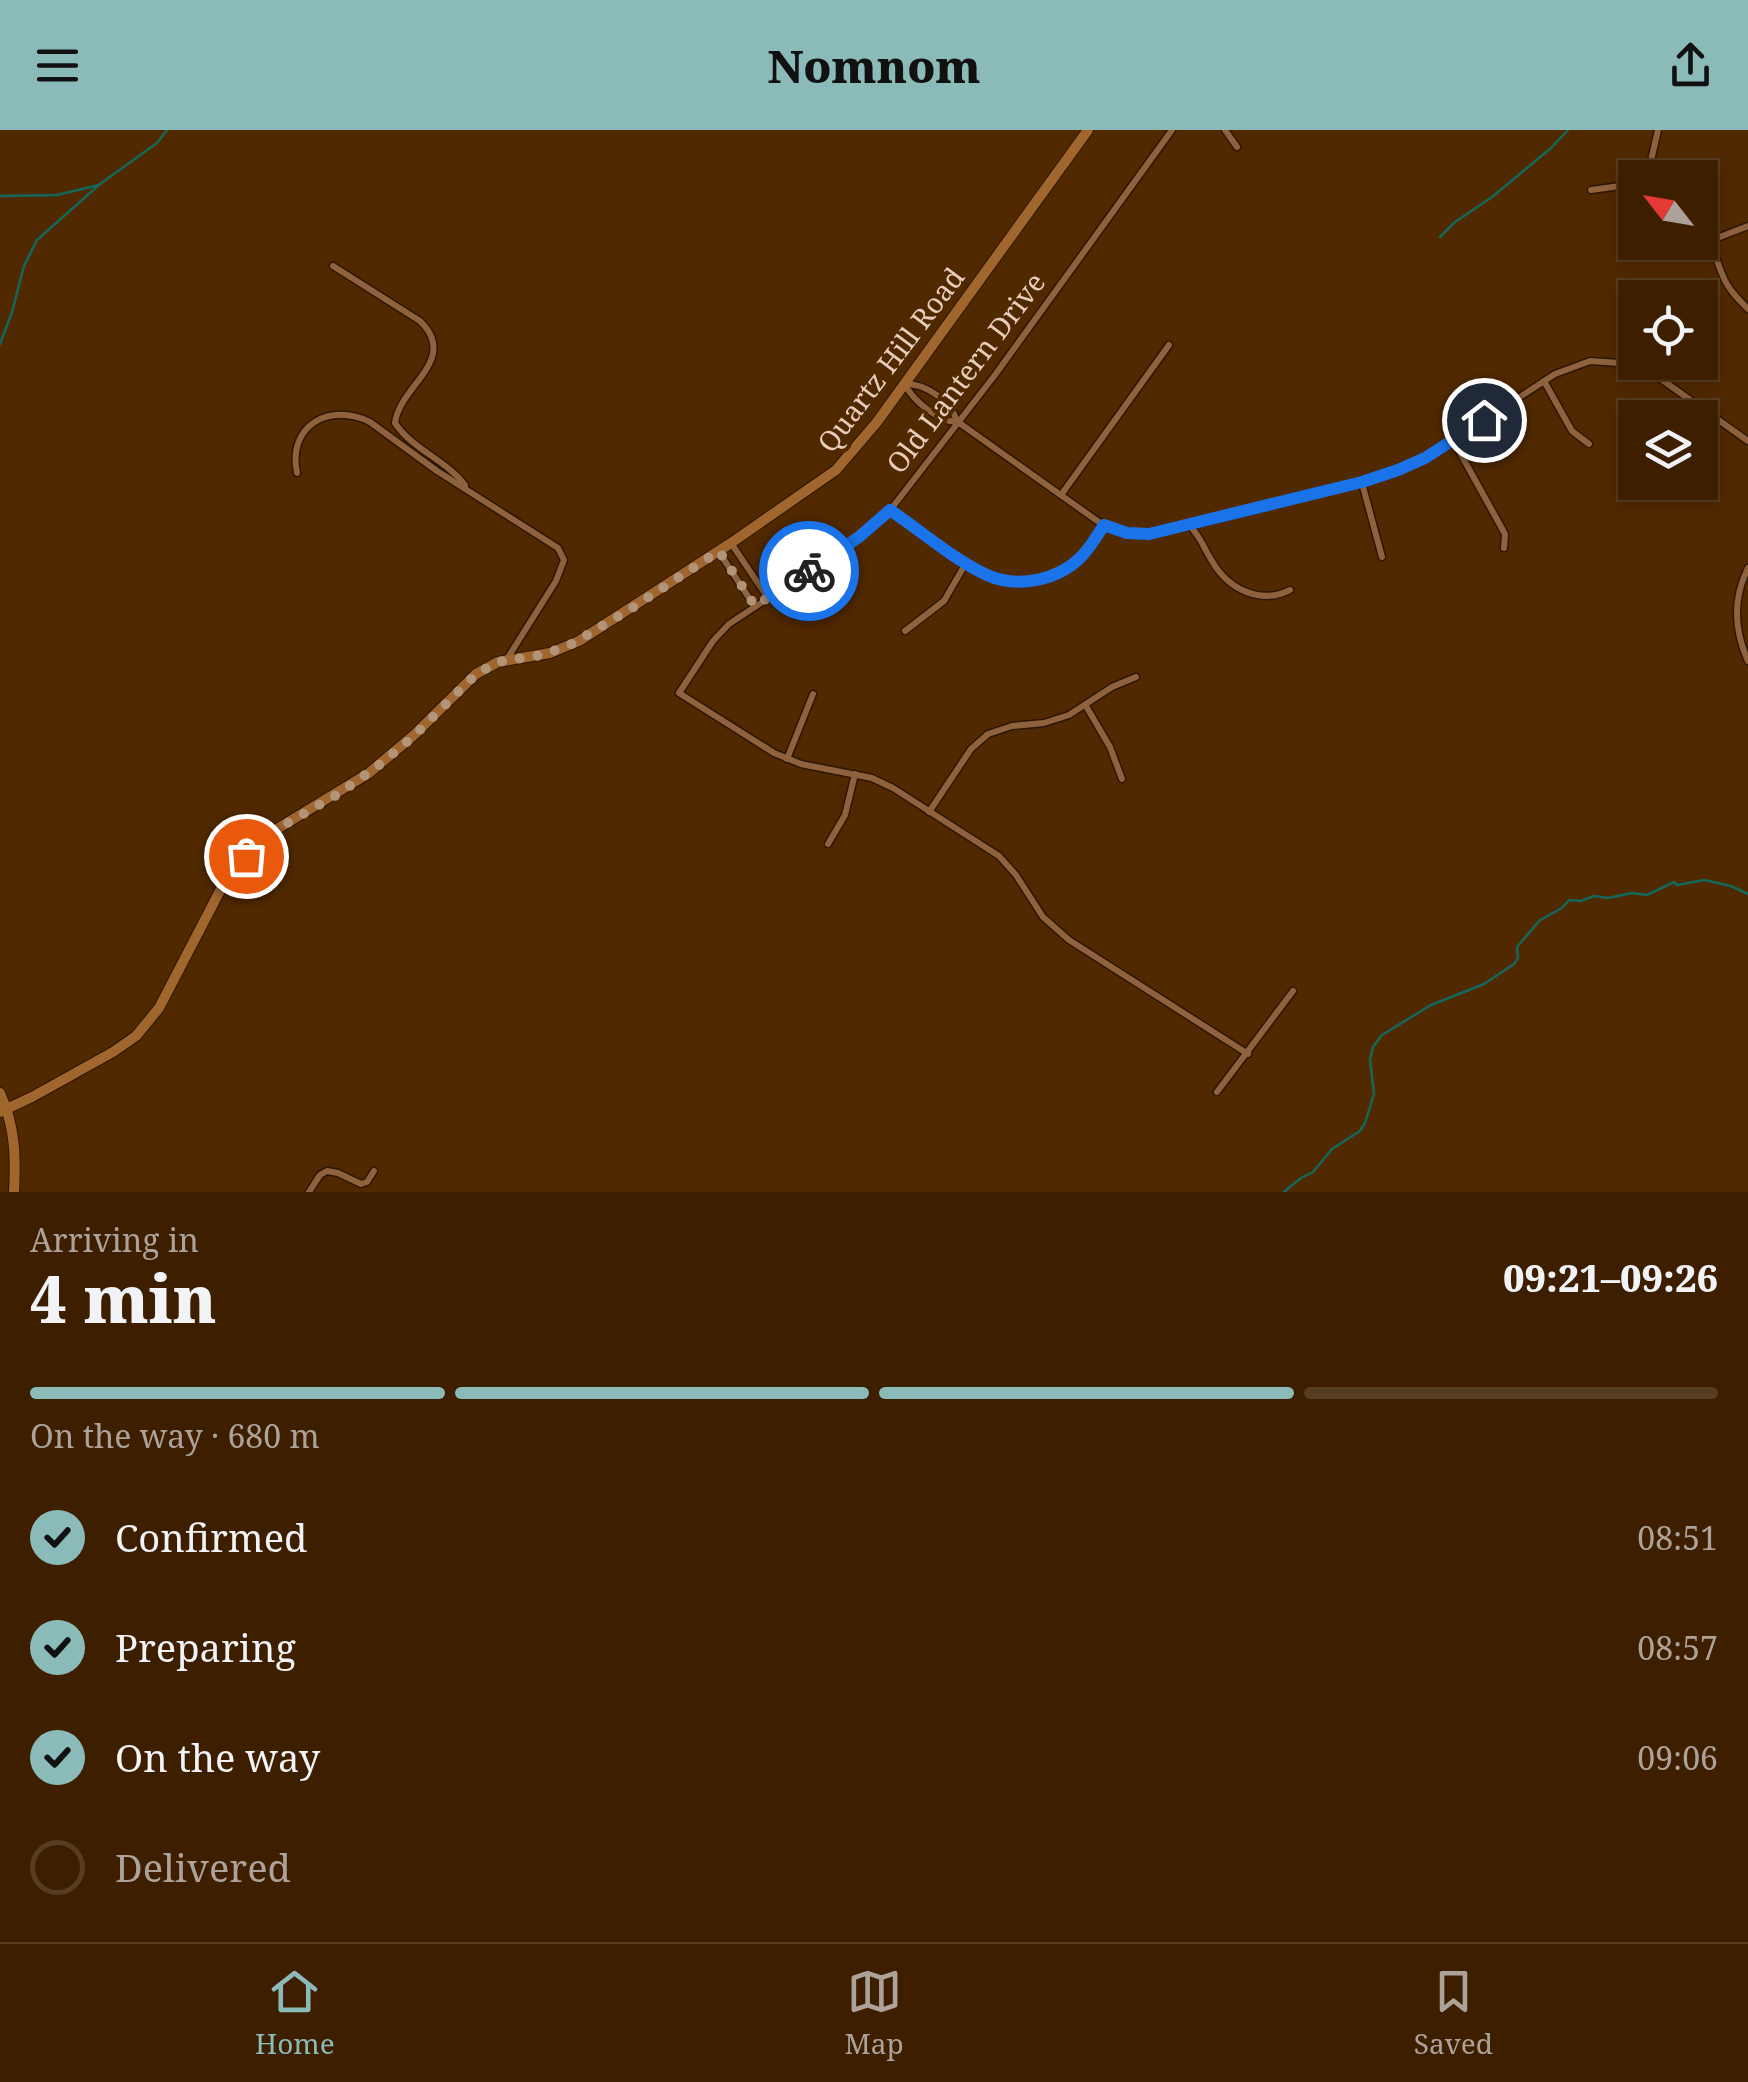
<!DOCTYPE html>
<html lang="en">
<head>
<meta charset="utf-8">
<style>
  body { margin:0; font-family:"Noto Serif",serif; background:#482c0f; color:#f1f3f6; height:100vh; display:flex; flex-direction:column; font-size:38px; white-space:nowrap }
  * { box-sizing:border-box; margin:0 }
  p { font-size:32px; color:#ada299 }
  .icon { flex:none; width:55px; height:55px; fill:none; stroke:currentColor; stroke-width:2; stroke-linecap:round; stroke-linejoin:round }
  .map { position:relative; height:1062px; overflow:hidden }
  .details { display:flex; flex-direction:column; background:#3d1f00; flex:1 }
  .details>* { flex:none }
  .needle { width:65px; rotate:301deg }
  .tools { position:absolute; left:1618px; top:30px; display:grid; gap:20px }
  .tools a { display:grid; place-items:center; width:100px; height:100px; border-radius:0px; background:#3d1f00; box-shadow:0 5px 15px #0003,0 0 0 2px #563d22; font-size:50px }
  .pin { position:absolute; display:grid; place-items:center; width:85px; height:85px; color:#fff; margin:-42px; border:5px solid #fff; border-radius:50%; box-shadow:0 2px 10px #0007 }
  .courier { position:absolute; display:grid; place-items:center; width:100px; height:100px; margin:-50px; border:8px solid #1a73e8; border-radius:50%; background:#fff; color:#222; box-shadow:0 2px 12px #0007 }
  .overview em { font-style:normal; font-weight:800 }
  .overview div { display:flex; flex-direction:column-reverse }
  .overview { display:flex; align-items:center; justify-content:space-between; height:170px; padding:0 30px }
  h1 { font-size:65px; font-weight:800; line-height:75px }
  .bar { display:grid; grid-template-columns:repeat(4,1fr); gap:15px 10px; align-content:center; height:120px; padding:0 30px }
  .bar i { height:12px; border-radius:8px; background:#563d22 }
  .bar .on { background:#8bbbb9 }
  .bar p { grid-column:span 4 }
  ol { padding:0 30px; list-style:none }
  li { display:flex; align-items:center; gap:30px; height:110px }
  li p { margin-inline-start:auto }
  li .icon { padding:10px; border-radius:50%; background:#8bbbb9; color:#111; stroke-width:4 }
  li:last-child { color:#ada299 }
  li i { width:55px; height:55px; border:5px solid #563d22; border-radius:50% }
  header { display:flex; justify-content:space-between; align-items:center; height:130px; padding:0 30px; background:#8bbbb9; color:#111; font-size:45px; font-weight:800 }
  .dock { display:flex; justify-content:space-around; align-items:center; height:140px; border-top:2px solid #563d22; background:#3d1f00; font-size:28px; color:#ada299 }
  .dock a { display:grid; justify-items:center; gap:5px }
  .dock .on { color:#8bbbb9 }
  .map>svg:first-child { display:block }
</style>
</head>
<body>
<header><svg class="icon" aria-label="menu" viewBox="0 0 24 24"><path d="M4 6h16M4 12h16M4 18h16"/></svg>Nomnom<svg class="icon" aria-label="share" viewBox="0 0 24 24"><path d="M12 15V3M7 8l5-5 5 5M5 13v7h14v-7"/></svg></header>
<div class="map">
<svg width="1748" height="1062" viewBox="0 0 1748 1062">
  <rect width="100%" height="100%" fill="#512900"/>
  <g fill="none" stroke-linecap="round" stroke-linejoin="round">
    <g stroke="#13685b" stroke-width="2.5">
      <polyline points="0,66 57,65 99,55"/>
      <polyline points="1440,107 1455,92 1492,67 1551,18 1568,0"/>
      <polyline points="0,214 12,182 24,136 37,110 100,54 157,13 167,0"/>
      <polyline points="1284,1062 1301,1048 1313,1042 1332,1019 1360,1001 1365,993 1374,964 1370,930 1373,917 1382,905 1431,875 1484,854 1514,834 1518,828 1517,817 1540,790 1562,778 1569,770 1581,771 1594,766 1608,768 1632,763 1647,765 1674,752 1677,755 1704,750 1731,756 1748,764"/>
    </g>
    <g stroke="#2c1604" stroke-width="9">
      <g id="street">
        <polyline points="1172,0 995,245 891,379 859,407 825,431 729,494 713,511 679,563 774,623 801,634 872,648 893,658 999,726 1016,745 1043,787 1069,810 1248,924"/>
        <polyline points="1225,0 1237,17"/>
        <polyline points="1647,48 1658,0"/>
        <polyline points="1591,60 1635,54"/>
        <path d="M1700,91c13,18 14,36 23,55 5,13 15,23 25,33"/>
        <polyline points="1712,110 1748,96"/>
        <path d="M333,136l87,55c40,39 -21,65 -25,102 17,26 51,37 70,62"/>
        <polyline points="1544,251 1572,301 1589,314"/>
        <path d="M906,254c20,0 45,17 51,37"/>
        <path d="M905,255c9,16 33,37 53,37l145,103 18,7 21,3 47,-9 173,-43 36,-12 27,-12 130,-85 35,-13 29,2 32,9 97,69"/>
        <polyline points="1453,310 1505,404 1504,418"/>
        <path d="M297,343c-10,-48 33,-71 73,-51l67,49 121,77 6,12 -8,21 -49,78"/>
        <polyline points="1362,353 1382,427"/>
        <polyline points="1061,365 1169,215"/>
        <path d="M891,379c31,22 62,50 96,66 31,14 71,5 94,-18 10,-9 16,-21 22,-32"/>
        <path d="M1190,396c12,13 13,21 22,35 16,28 48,44 78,29"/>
        <polyline points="731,413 768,468"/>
        <polyline points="719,422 755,477"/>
        <path d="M1748,438c-15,30 -14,62 0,93"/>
        <polyline points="905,501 944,471 966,433"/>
        <polyline points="1086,576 1110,617 1122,649"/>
        <polyline points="787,629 813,564"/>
        <polyline points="929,682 971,619 988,604 1012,596 1044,593 1069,585 1112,557 1136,547"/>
        <polyline points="828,714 845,685 855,644"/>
        <polyline points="1217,962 1293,861"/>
        <polyline points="309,1062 320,1045 327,1041 338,1043 361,1054 367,1052 374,1041"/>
      </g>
    </g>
    <g stroke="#2c1604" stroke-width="12">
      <g id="secondary">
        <path d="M0,963c15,33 16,63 14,99"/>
        <polyline points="0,982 32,967 113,922 136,906 159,878 224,753 246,726 272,702 369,643 414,605 476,544 498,532 550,523 579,511 731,413 836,340 877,292 1088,0"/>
      </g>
    </g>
    <use href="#street" stroke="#8f623e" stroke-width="6"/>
    <use href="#secondary" stroke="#a0662e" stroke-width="10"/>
  </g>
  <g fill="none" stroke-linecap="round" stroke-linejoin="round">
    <polyline stroke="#b29479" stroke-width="10" stroke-dasharray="0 18" points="246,726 272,702 340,663 379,635 414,606 476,544 498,532 542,525 570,515 629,480 719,421 755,476 809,441"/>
    <path stroke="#1a73e8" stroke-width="12" d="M809,441l50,-34 31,-27c31,21 63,49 97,65 31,14 71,5 94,-18 9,-9 16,-21 23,-32l23,8 22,1 213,-52 36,-12 27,-12 59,-38"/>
  </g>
  <g text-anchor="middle" stroke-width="8" stroke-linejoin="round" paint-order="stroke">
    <g font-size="28" fill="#e7cdba" stroke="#512900">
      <text transform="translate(891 230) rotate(-53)" y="10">Quartz Hill Road</text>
      <text transform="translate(966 243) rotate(-53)" y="10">Old Lantern Drive</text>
    </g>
  </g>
</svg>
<div class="tools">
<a><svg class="needle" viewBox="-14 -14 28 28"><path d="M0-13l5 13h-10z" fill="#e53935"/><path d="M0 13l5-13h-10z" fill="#ada299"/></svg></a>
<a><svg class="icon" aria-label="locate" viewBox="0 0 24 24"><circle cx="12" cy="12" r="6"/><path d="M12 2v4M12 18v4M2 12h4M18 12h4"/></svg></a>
<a><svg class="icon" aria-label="layers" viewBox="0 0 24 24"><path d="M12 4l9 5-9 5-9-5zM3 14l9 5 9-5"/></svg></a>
</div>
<div class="pin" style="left:246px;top:726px;background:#ea580c"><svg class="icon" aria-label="bag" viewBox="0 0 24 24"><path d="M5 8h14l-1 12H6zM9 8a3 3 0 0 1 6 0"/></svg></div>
<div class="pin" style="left:1484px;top:290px;background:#1f2937"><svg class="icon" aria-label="home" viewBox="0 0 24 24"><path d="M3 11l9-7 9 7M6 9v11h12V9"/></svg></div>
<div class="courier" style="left:809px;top:441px"><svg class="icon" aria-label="bike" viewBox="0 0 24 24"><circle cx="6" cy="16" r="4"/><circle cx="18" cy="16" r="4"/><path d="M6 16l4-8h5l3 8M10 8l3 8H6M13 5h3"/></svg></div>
</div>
<section class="details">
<div class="overview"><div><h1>4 min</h1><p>Arriving in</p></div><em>09:21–09:26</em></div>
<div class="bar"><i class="on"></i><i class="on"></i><i class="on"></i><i></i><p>On the way · 680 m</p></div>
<ol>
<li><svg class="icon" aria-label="check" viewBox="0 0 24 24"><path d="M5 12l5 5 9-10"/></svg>Confirmed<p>08:51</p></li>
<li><svg class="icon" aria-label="check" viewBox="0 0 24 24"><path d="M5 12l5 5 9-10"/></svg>Preparing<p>08:57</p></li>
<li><svg class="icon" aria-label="check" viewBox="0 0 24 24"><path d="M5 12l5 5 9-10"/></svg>On the way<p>09:06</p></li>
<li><i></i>Delivered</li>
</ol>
</section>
<nav class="dock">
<a class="on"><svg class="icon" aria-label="home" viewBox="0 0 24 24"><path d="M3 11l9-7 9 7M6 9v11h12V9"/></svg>Home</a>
<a><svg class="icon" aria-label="map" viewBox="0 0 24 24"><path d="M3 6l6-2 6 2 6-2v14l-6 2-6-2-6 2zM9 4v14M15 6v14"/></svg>Map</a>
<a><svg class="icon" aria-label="saved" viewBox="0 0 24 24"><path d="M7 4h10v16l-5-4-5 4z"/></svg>Saved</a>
</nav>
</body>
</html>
